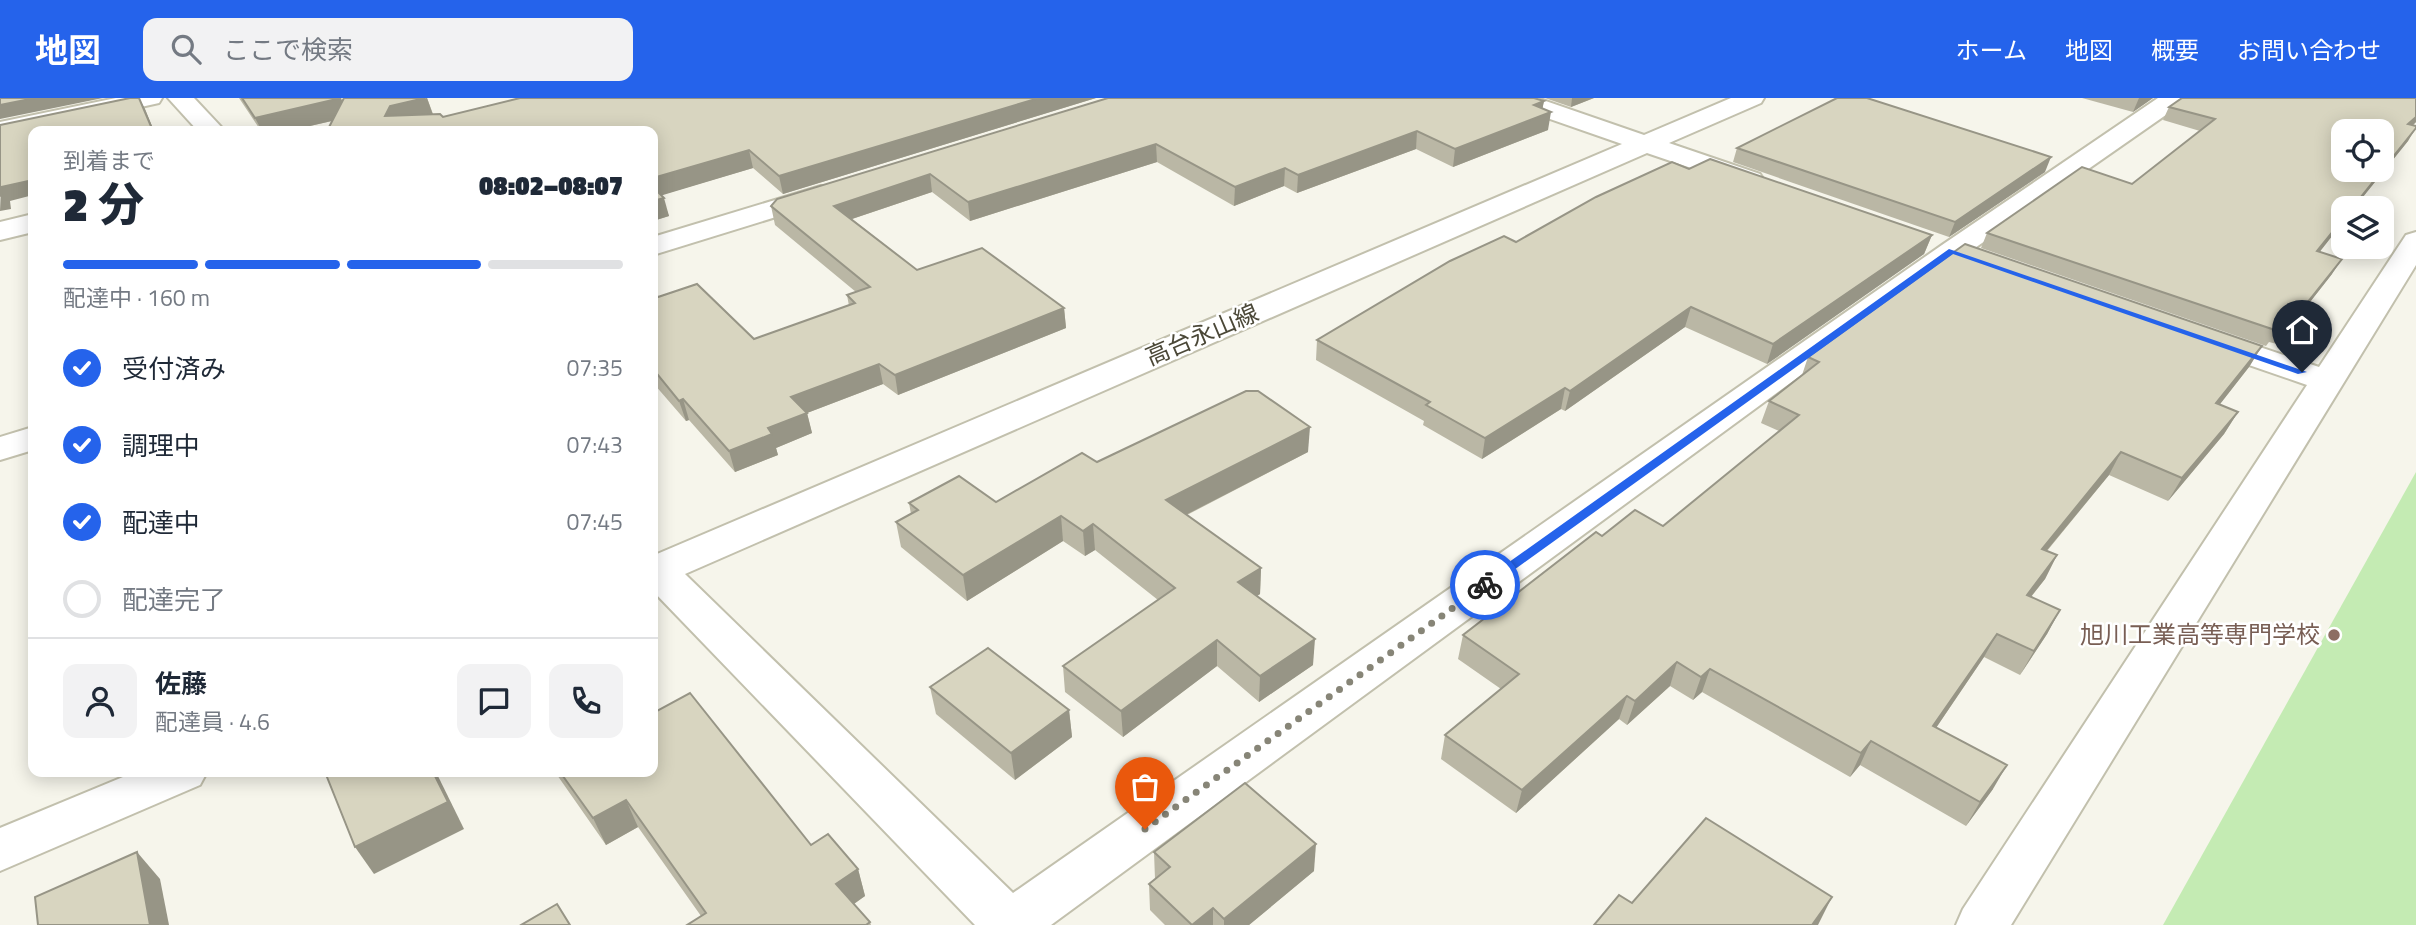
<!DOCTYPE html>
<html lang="ja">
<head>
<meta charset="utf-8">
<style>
  body { margin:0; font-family:"Titillium Web","Noto Sans JP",sans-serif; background:#f2f2f3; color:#1f2937; height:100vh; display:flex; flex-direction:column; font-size:26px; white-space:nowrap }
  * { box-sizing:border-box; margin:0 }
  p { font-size:23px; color:#747a83 }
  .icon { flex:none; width:38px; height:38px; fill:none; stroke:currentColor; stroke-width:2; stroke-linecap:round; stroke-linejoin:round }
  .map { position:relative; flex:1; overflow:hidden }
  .drawer { position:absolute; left:28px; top:28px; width:630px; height:651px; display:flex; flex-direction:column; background:#fff; border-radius:14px; box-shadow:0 4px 18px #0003 }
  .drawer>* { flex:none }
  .fabs { position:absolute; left:2331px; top:21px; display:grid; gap:14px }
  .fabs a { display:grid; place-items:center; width:63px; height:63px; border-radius:14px; background:#fff; box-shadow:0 4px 18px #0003; font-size:35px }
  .pin { position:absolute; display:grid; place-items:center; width:60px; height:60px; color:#fff; margin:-72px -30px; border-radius:50% 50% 50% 0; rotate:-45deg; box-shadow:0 0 7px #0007 }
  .pin .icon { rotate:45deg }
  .courier { position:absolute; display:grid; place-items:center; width:70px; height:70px; margin:-35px; border:5px solid #2563eb; border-radius:50%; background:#fff; color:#222; box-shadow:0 2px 9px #0007 }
  .headline em { font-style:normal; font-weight:800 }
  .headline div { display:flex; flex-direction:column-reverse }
  .headline { display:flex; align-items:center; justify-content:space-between; height:119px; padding:0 35px }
  h1 { font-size:46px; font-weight:800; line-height:52px }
  .bar { display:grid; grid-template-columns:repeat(4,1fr); gap:10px 7px; align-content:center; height:84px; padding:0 35px }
  .bar i { height:9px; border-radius:5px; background:#e0e1e3 }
  .bar .on { background:#2563eb }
  .bar p { grid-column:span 4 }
  .line { display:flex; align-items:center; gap:18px; padding:0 35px; border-top:2px solid #e0e1e3 }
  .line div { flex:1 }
  .round { display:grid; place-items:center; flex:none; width:74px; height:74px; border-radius:14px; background:#f2f2f3 }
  ol { padding:0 35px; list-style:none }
  li { display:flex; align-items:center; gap:21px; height:77px }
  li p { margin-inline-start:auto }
  li .icon { padding:7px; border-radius:50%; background:#2563eb; color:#fff; stroke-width:4 }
  li:last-child { color:#747a83 }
  li i { width:38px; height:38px; border:4px solid #e0e1e3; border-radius:50% }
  header { display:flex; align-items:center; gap:42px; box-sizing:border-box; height:98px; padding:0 35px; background:#2563eb; color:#fff }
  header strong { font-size:33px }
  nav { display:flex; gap:38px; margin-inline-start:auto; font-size:24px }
  .search { width:490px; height:63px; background:#f2f2f3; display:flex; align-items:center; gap:18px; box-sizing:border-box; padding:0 24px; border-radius:14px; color:#747a83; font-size:26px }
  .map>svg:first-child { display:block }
</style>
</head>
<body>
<header>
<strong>地図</strong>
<div class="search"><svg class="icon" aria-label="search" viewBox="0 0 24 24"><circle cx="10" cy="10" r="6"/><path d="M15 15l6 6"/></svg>ここで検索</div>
<nav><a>ホーム</a><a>地図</a><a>概要</a><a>お問い合わせ</a></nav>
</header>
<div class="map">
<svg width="2416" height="827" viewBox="0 0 2416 827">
  <rect width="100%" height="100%" fill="#f6f5eb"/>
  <polygon fill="#c4ebb3" points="2416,374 2416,827 2163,827"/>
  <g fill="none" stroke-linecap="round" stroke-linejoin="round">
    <g stroke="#c2c0ad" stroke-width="4">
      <g id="minor">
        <polygon points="116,0 162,0 159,5 150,7 0,40 0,24"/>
        <polygon points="168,0 194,0 225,33 198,33"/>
        <polygon points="1501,0 1537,0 1644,37 1731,0 1764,0 1761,5 1669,45 1760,76 1764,82 1760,88 1750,90 1647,55 685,476 1013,795 1942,147 2158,0 2186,0 2183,5 1962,159 1051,827 975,827 653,493 653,455 657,456 1622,46 1504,5"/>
        <polygon points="821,88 831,90 835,96 831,102 653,157 653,139"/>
        <polygon points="33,116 33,134 0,142 0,124"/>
        <polygon points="2416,134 2416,167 2011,827 1956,827 1963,811 2307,287 2194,248 2190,241 2194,234 2206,231 2319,269 2406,137"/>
        <polygon points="33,329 33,352 0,362 0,339"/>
        <polygon points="135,674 207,674 200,687 0,773 0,730"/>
      </g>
    </g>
    <use href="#minor" fill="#fff" fill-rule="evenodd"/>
  </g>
  <g fill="#bab7a5">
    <polygon points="239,0 340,0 342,4 427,0 433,16 443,19 520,0 1096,0 783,96 753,70 661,97 669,118 653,123 653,33 332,23 288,33 261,33"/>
    <polygon points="1108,0 1544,3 1542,11 1548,32 1453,69 1416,51 1297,95 1284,88 1234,108 1157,64 970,123 932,94 852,121 917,172 1064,210 1066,230 898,297 883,286 807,315 812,335 776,350 778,357 735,374 689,322 686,323 654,286 653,286 653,194 658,199 754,241 849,208 847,197 856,194 775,127 771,108"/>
    <polygon points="1545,0 1594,0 1571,9"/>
    <polygon points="2082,0 2153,0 2133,14"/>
    <polygon points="2169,9 2416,24 2413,27 2408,43 2354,110 2343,110 2343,124 2319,154 2332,176 2277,246 2269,244 2266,248 1981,150 1987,135 2132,86 2200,33 2163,22"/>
    <polygon points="1737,50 2045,74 1949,139 1733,64"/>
    <polygon points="1689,71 1932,137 1924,156 1767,266 1685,229 1565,313 1561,311 1482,361 1423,327 1424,323 1316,262 1317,242 1516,144"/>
    <polygon points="2262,248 2249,269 2219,307 2238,314 2224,336 2168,403 2109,377 2047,453 2057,457 2045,481 2031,499 2060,512 2047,536 2020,577 1984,559 1936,630 1993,691 1966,728 1860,667 1850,679 1702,594 1693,602 1670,588 1627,627 1619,621 1516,715 1441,661 1445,637 1501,591 1458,561 1463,537 1602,438 1663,428 1779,333 1761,325 1769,303 1802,277 1808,259"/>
    <polygon points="1308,354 1187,417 1261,470 1260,496 1257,498 1313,567 1259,604 1217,568 1123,639 1065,594 1063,568 1158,502 1095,452 1085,458 1063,443 967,503 901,449 896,424 911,416 909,405 996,404 1097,364"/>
    <polygon points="930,589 1069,612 1072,639 1015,682 936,616"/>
    <polygon points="555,674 653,674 811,747 858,771 865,798 854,806 870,824 871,827 687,827 701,818 638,729 606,747"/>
    <polygon points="1154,754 1314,773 1249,827 1165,827 1150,812 1149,786 1155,781"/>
  </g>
  <g fill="#979586">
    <polygon points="35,0 103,0 0,21 0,7"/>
    <polygon points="139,0 145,11 154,33 153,33"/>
    <polygon points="341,0 349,19 288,33 262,33 255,20"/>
    <polygon points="427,0 433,17 385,18 390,8"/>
    <polygon points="1039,0 1096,0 783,96 779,78"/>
    <polygon points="1572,0 1594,0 1571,9"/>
    <polygon points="2139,0 2153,0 2133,14"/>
    <polygon points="1544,3 1541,18 1551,14 1548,32 1453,69 1455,51 1534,7"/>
    <polygon points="2416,19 2416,24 2399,40 2408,26"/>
    <polygon points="2416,30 2408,43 2354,110 2352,110"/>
    <polygon points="1417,33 1416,51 1297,95 1298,77"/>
    <polygon points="1156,46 1157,64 970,123 968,104"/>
    <polygon points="749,52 753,70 653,100 653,80"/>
    <polygon points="2051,59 2045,74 1949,139 1955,124"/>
    <polygon points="1285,70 1284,88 1234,108 1235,89"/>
    <polygon points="930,76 932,94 837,126 834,108"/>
    <polygon points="33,82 33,97 10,103 11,111 0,113 1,89"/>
    <polygon points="664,100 669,118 653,123 653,103"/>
    <polygon points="2343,121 2343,124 2308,169 2317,153"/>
    <polygon points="1932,137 1924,156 1767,266 1773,246"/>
    <polygon points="2342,161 2332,176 2277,246 2287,230"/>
    <polygon points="1691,209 1685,229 1565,313 1570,293"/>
    <polygon points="1064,210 1066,230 898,297 895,277"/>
    <polygon points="2262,248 2249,269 2203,328 2216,305"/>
    <polygon points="879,266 883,286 807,315 812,335 776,350 778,357 735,374 729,353 768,330 791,299"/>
    <polygon points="1565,290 1561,311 1482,361 1485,340"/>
    <polygon points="683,301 689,322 686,323 679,303"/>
    <polygon points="2238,314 2224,336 2168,403 2182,380"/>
    <polygon points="1310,329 1308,354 1166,427 1166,402"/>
    <polygon points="2121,354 2109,377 2029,474 2042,451"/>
    <polygon points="1061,418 1063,443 967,503 963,477"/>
    <polygon points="1093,426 1095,452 1085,458 1083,433"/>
    <polygon points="2057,457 2045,481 2014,520 2027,497"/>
    <polygon points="1261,470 1260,496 1238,510 1238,484"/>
    <polygon points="2060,512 2047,536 2020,577 2034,553"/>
    <polygon points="1997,536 1984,559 1921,652 1933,628"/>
    <polygon points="1315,541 1313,567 1259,604 1260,578"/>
    <polygon points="1217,542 1217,568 1123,639 1121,613"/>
    <polygon points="1677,564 1670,588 1627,627 1635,603"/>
    <polygon points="1710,571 1702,594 1693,602 1701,579"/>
    <polygon points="1627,598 1619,621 1516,715 1522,692"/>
    <polygon points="1069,612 1072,639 1015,682 1011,655"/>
    <polygon points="1871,643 1860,667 1850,679 1861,655"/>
    <polygon points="2007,667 1993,691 1966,728 1980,704"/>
    <polygon points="433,674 436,674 464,731 374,776 355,749"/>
    <polygon points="626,702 638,729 606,747 593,720"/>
    <polygon points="1316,746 1314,773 1249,827 1224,827 1224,821"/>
    <polygon points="137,754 160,781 169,827 150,827"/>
    <polygon points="858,771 865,798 845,812 836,786"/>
    <polygon points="1832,799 1818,827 1812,827"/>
    <polygon points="1213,810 1213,827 1192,827"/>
  </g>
  <g fill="#d8d5c0" stroke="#979586" stroke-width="2" fill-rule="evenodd">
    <polygon points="0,0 35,0 0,7"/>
    <polygon points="130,0 139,0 153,33 33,33 33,82 1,89 2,97 0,98 0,27"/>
    <polygon points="242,0 341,0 255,20"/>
    <polygon points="344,0 425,0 390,8 385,18 440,16 443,19 520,0 1039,0 779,78 749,52 653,80 653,33 327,33"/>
    <polygon points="1108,0 1534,0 1544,3 1534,7 1551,14 1455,51 1417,33 1298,77 1285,70 1235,89 1156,46 968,104 930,76 834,108 917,172 982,150 1064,210 895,277 879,266 791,299 807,315 768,330 772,336 729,353 683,301 679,303 653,271 653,194 658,199 697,186 754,241 855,205 847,197 870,189 771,108 777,101"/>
    <polygon points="1837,0 1867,0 2051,59 1955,124 1737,50"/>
    <path d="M2182,0h234v19l-8,7 8,2v2l-64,80h-9v11l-26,32 25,8 -55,69 -8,-2 -4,4 -288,-97 95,-66 50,17 83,-65 -46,-12zM2343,33h39v39h-39z"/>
    <polygon points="1710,61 1932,137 1773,246 1691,209 1570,293 1565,290 1485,340 1426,307 1430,304 1317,242 1450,163 1504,138 1516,144 1596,99 1672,64 1689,71"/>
    <polygon points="653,89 664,100 653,103"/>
    <polygon points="1965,146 2262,248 2216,305 2238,314 2182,380 2121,354 2042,451 2057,457 2027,497 2060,512 2034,553 1997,536 1933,628 2007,667 1980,704 1871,643 1861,655 1710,571 1701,579 1677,564 1635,603 1627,598 1522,692 1445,637 1519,576 1463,537 1596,434 1602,438 1635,412 1663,428 1799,317 1769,303 1819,264 1808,259"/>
    <polygon points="1246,293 1258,293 1310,329 1166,402 1261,470 1238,484 1315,541 1260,578 1217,542 1121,613 1063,568 1175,490 1093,426 1083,433 1061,418 963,477 896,424 918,412 909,405 959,378 996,404 1082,355 1097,364"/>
    <polygon points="988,550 1069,612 1011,655 930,589"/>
    <polygon points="690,595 811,747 828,736 858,771 836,786 870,824 866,827 687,827 706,815 626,702 593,720 560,674 653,674 653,615"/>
    <polygon points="325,674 433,674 448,704 355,749"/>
    <polygon points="1245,685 1316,746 1224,821 1213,810 1192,827 1149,786 1170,769 1154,754"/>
    <polygon points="1706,720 1832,799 1812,827 1594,827 1619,797 1632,805"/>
    <polygon points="137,754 150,827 38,827 35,799"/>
    <polygon points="557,806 570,827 521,827"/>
  </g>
  <polygon fill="#2563eb" points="1949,151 2307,274 2298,276 1953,156 1489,490 1481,490 1481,484"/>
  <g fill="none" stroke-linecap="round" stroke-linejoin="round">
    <polyline stroke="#878577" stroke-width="7" stroke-dasharray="0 12.6" points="1145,731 1485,487"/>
  </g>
  <circle fill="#8d6e63" stroke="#fff" stroke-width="2.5" cx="2334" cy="537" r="7"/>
  <g text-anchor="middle" stroke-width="5" stroke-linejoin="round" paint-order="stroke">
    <g font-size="24" fill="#4b4838" stroke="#fff">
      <text transform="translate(1202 237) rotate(-23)" y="8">高台永山線</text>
    </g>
    <g font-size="24" fill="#785e54" stroke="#fff" text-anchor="end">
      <text x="2320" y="545">旭川工業高等専門学校</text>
    </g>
  </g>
</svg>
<div class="fabs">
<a><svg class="icon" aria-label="locate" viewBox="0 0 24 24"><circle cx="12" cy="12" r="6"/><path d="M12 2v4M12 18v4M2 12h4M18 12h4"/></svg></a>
<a><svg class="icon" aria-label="layers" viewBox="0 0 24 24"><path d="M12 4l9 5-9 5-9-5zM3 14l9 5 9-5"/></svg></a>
</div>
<div class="pin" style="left:1145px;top:731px;background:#ea580c"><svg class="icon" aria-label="bag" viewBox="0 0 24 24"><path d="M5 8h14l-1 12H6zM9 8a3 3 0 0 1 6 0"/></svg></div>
<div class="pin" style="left:2302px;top:274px;background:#1f2937"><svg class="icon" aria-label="home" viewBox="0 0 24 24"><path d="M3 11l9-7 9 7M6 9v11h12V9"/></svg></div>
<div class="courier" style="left:1485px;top:487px"><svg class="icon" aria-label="bike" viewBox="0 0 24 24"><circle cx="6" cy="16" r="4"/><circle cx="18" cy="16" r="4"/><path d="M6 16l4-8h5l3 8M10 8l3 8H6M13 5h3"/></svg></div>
<section class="drawer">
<div class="headline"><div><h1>2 分</h1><p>到着まで</p></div><em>08:02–08:07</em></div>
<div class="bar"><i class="on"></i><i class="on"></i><i class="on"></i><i></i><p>配達中 · 160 m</p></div>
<ol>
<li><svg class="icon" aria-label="check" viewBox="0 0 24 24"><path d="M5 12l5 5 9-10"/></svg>受付済み<p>07:35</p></li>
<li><svg class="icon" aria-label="check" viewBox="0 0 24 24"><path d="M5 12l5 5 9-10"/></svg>調理中<p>07:43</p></li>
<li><svg class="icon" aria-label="check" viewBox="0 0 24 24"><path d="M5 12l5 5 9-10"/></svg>配達中<p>07:45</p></li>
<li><i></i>配達完了</li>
</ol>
<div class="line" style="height:126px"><a class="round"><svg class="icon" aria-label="person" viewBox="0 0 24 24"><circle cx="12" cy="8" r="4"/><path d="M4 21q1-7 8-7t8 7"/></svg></a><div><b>佐藤</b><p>配達員 · 4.6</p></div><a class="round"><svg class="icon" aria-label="chat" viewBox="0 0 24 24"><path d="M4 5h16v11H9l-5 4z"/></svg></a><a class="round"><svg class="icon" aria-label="phone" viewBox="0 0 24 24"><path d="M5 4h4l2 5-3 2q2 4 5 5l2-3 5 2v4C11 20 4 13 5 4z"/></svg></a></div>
</section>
</div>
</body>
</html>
